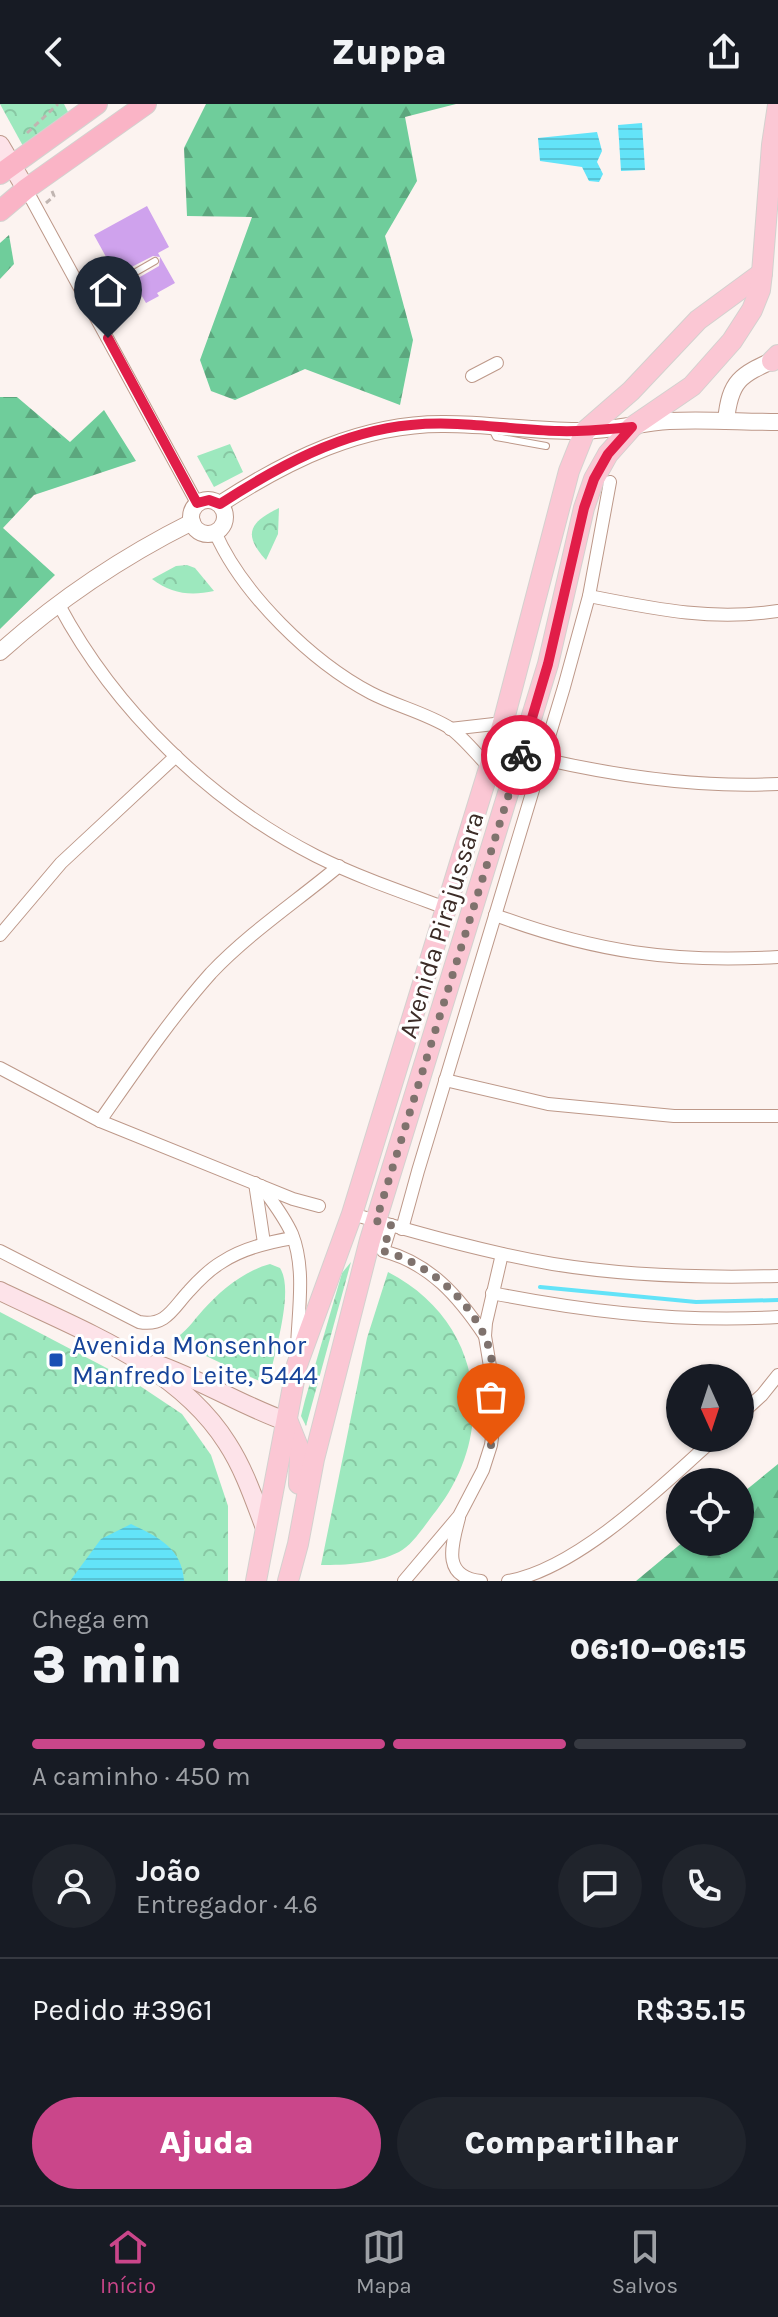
<!DOCTYPE html>
<html lang="pt">
<head>
<meta charset="utf-8">
<style>
  body { margin:0; font-family:Karla,sans-serif; background:#20242c; color:#f1f3f6; height:100vh; display:flex; flex-direction:column; font-size:30px; white-space:nowrap }
  * { box-sizing:border-box; margin:0 }
  p { font-size:26px; color:#9ea1a6 }
  .icon { flex:none; width:44px; height:44px; fill:none; stroke:currentColor; stroke-width:2; stroke-linecap:round; stroke-linejoin:round }
  .map { position:relative; height:1477px; overflow:hidden }
  .drawer { display:flex; flex-direction:column; background:#171b24; flex:1 }
  .drawer>* { flex:none }
  .needle { width:52px; rotate:177deg }
  .tools { position:absolute; left:666px; top:1260px; display:grid; gap:16px }
  .tools a { display:grid; place-items:center; width:88px; height:88px; border-radius:50%; background:#171b24; box-shadow:0 2px 6px #0004; font-size:40px }
  .pin { position:absolute; display:grid; place-items:center; width:68px; height:68px; color:#fff; margin:-82px -34px; border-radius:50% 50% 50% 0; rotate:-45deg; box-shadow:0 0 8px #0007 }
  .pin .icon { rotate:45deg }
  .courier { position:absolute; display:grid; place-items:center; width:80px; height:80px; margin:-40px; border:6px solid #e11d48; border-radius:50%; background:#fff; color:#222; box-shadow:0 2px 10px #0007 }
  .headline em { font-style:normal; font-weight:800 }
  .headline div { display:flex; flex-direction:column-reverse }
  .headline { display:flex; align-items:center; justify-content:space-between; height:136px; padding:0 32px }
  h1 { font-size:52px; font-weight:800; line-height:60px }
  .bar { display:grid; grid-template-columns:repeat(4,1fr); gap:12px 8px; align-content:center; height:96px; padding:0 32px }
  .bar i { height:10px; border-radius:6px; background:#363941 }
  .bar .active { background:#ca468a }
  .bar p { grid-column:span 4 }
  .line { display:flex; align-items:center; gap:20px; padding:0 32px; border-top:2px solid #363941 }
  .line div { flex:1 }
  .round { display:grid; place-items:center; flex:none; width:84px; height:84px; border-radius:42px; background:#20242c }
  .button { display:flex; gap:16px; margin-top:auto; padding:16px 32px }
  .button a { flex:1; height:92px; border-radius:48px; background:#ca468a; color:#fff; font-size:32px; font-weight:800; line-height:92px; text-align:center }
  .button a+a { background:#20242c; color:#f1f3f6 }
  header { display:flex; justify-content:space-between; align-items:center; height:104px; padding:0 32px; background:#171b24; font-size:36px; font-weight:800 }
  .tab-bar { display:flex; justify-content:space-around; align-items:center; height:112px; border-top:2px solid #363941; background:#171b24; font-size:22px; color:#9ea1a6 }
  .tab-bar a { display:grid; justify-items:center; gap:4px }
  .tab-bar .active { color:#ca468a }
  .map>svg:first-child { display:block }
</style>
</head>
<body>
<header><svg class="icon" aria-label="back" viewBox="0 0 24 24"><path d="M15 5l-7 7 7 7"/></svg>Zuppa<svg class="icon" aria-label="share" viewBox="0 0 24 24"><path d="M12 15V3M7 8l5-5 5 5M5 13v7h14v-7"/></svg></header>
<div class="map">
<svg width="778" height="1477" viewBox="0 0 778 1477">
  <defs>
    <pattern id="forest-firs" width="22" height="20" patternUnits="userSpaceOnUse" patternTransform="scale(2)"><rect width="22" height="20" fill="#6fcd9b"/><path d="M5 1l3.5 6h-7zM16 11l3.5 6h-7z" fill="#5ca77e"/></pattern>
    <pattern id="park-crowns" width="20" height="18" patternUnits="userSpaceOnUse" patternTransform="scale(2)"><rect width="20" height="18" fill="#9de8be"/><path d="M2 6a3 3 0 1 1 6 0M12 15a3 3 0 1 1 6 0" fill="none" stroke="#88c7a3"/></pattern>
    <pattern id="water-rules" width="6" height="5" patternUnits="userSpaceOnUse" patternTransform="scale(2)"><rect width="6" height="5" fill="#63e3f8"/><path d="M0 2.5h6" fill="none" stroke="#57c3d5"/></pattern>
  </defs>
  <rect width="100%" height="100%" fill="#fcf3f0"/>
  <g fill="url(#forest-firs)">
    <polygon points="206,0 456,0 405,13 417,77 385,132 413,236 400,301 305,265 235,296 211,287 200,256 252,113 187,112 184,44"/>
    <polygon points="9,131 14,160 0,175 0,139"/>
    <polygon points="0,293 17,293 70,338 104,306 136,357 34,391 3,424 55,471 0,525"/>
    <polygon points="778,1360 778,1477 636,1477 683,1438 740,1438 740,1391"/>
  </g>
  <g fill="url(#park-crowns)">
    <polygon points="0,0 64,0 68,8 23,42"/>
    <polygon points="230,340 243,368 214,383 197,352"/>
    <path d="M279,404l-1,26 -12,26c-24,-26 -16,-38 13,-52z"/>
    <path d="M187,461l8,3 19,23c-23,5 -43,3 -62,-12l24,-13z"/>
    <polygon points="351,1158 306,1322 301,1312 305,1296 342,1169"/>
    <path d="M270,1160l10,4c15,23 -7,89 -12,117l-96,-45c14,-7 21,-19 31,-30 18,-20 41,-39 67,-46z"/>
    <path d="M388,1168c94,48 111,158 48,239 -10,12 -23,34 -37,41 -24,12 -53,13 -78,13l46,-227z"/>
    <polygon points="0,1208 137,1280 182,1310 211,1351 228,1402 228,1477 0,1477"/>
  </g>
  <g fill="url(#water-rules)">
    <polygon points="642,19 645,66 621,67 618,21"/>
    <polygon points="597,28 602,47 597,58 603,70 599,78 589,77 582,63 540,57 538,34"/>
    <path d="M131,1420c27,13 51,24 53,57h-114l31,-42z"/>
  </g>
  <g fill="none" stroke-linecap="round" stroke-linejoin="round">
    <polyline stroke="#63e3f8" stroke-width="4" points="540,1183 696,1198 778,1196"/>
  </g>
  <polygon fill="#cfa2ed" points="147,102 169,143 158,149 175,179 157,189 159,192 146,199 133,177 159,162 160,153 153,152 116,171 94,131"/>
  <g fill="none" stroke-linecap="round" stroke-linejoin="round">
    <g stroke="#bd9889" stroke-width="8">
      <g id="service">
        <polyline points="115,180 155,157"/>
        <polyline points="492,325 496,333 546,342"/>
      </g>
    </g>
    <g stroke="#bd9889" stroke-width="14">
      <g id="minor">
        <polyline points="26,85 197,399"/>
        <polyline points="472,272 497,259"/>
        <path d="M215,428c27,62 97,130 156,161 25,13 55,20 79,35 14,10 27,27 39,39"/>
        <path d="M589,492c66,13 122,25 189,15"/>
        <path d="M59,501c56,105 151,197 257,251 42,21 86,36 130,52"/>
        <polyline points="450,625 503,619"/>
        <path d="M543,655c78,18 155,29 235,25"/>
        <path d="M495,811c99,37 178,48 283,42"/>
        <polyline points="0,831 61,759 176,652"/>
        <polyline points="0,964 100,1017 293,1095 319,1102"/>
        <polyline points="445,976 548,1000 674,1012 778,1012"/>
        <path d="M100,1017c35,-50 70,-102 111,-148 38,-40 86,-72 128,-107"/>
        <polyline points="255,1079 264,1139"/>
        <path d="M261,1082c11,15 23,30 31,48 14,35 6,78 5,114"/>
        <path d="M352,1110c66,19 132,38 201,50 74,12 150,14 225,12"/>
        <path d="M391,1121l-8,26c47,12 76,46 102,85"/>
        <polyline points="402,1125 418,1067 564,583 589,492 610,378"/>
        <path d="M0,1147l139,71c27,5 34,-14 50,-31 9,-10 21,-22 33,-29 21,-14 47,-20 71,-24"/>
        <path d="M492,1189c95,19 189,30 286,24"/>
        <polyline points="740,1311 762,1291 778,1271"/>
        <path d="M459,1414c-7,27 -18,59 22,63"/>
        <polyline points="404,1477 459,1412 483,1366 491,1341 494,1319 494,1287 485,1232 486,1219 502,1150"/>
        <path d="M508,1477c70,-12 155,-96 207,-143"/>
      </g>
    </g>
    <g stroke="#bd9889" stroke-width="18">
      <g id="tertiary">
        <path d="M726,317c4,-42 15,-46 52,-63"/>
        <circle cx="208" cy="413" r="17"/>
        <path d="M220,400c68,-44 142,-81 225,-80 47,0 93,8 139,7 29,-1 57,-8 85,-10 36,-2 73,1 109,1"/>
        <path d="M0,548c58,-52 122,-95 192,-130"/>
      </g>
    </g>
    <g stroke="#bd9889" stroke-width="20">
      <g id="secondary">
        <polyline points="0,41 26,85"/>
        <path d="M0,1187c80,39 178,74 227,152 17,26 27,56 38,85"/>
        <path d="M156,1260c46,16 86,42 132,58"/>
      </g>
    </g>
    <g stroke="#d4d1cf" stroke-width="22">
      <g id="primary">
        <polyline points="772,257 778,251"/>
        <polyline points="288,1318 300,1348 299,1380"/>
        <polyline points="256,1477 297,1261 352,1110 503,619 569,367 585,327 631,287 698,216 762,169"/>
        <polyline points="288,1477 298,1440 314,1355 370,1136 548,560 584,404 594,375 608,350 632,323 692,282 732,237 752,206 760,186 762,169 772,41 778,1"/>
      </g>
    </g>
    <g stroke="#d4d1cf" stroke-width="22">
      <g id="trunk">
        <polyline points="0,70 97,0"/>
        <polyline points="0,107 26,85 146,0"/>
      </g>
    </g>
    <g stroke="#c0b5b1" stroke-width="3" stroke-dasharray="6 4" stroke-linecap="butt">
      <polyline points="27,29 58,0"/>
      <polyline points="46,99 54,92 52,87"/>
    </g>
    <use href="#service" stroke="#fff" stroke-width="6"/>
    <use href="#minor" stroke="#fff" stroke-width="12"/>
    <use href="#tertiary" stroke="#fff" stroke-width="16"/>
    <use href="#secondary" stroke="#fde3e9" stroke-width="18"/>
    <use href="#primary" stroke="#fbc7d4" stroke-width="20"/>
    <use href="#trunk" stroke="#fab4c6" stroke-width="20"/>
  </g>
  <g fill="none" stroke-linecap="round" stroke-linejoin="round">
    <path stroke="#7f726d" stroke-width="8" stroke-dasharray="0 14.4" d="M491,1341c4,-30 7,-82 -7,-110 -18,-39 -59,-73 -101,-84l8,-26 -15,-4 145,-466"/>
    <path stroke="#e11d48" stroke-width="10" d="M108,234l89,165 12,-3 11,4c57,-37 122,-73 191,-79 50,-5 98,5 148,6 24,1 49,-2 73,-4l-24,27 -14,25 -10,29 -36,156 -27,91"/>
  </g>
  <rect fill="#1a4fb4" stroke="#fff" stroke-width="3" x="48" y="1248" width="16" height="16" rx="4"/>
  <g text-anchor="middle" stroke-width="6" stroke-linejoin="round" paint-order="stroke">
    <g font-size="26" fill="#3c2c27" stroke="#fff">
      <text transform="translate(441 821) rotate(-73)" y="9">Avenida Pirajussara</text>
    </g>
    <g font-size="26" fill="#164399" stroke="#fff" text-anchor="start">
      <text x="72" y="1250">Avenida Monsenhor<tspan x="72" dy="30">Manfredo Leite, 5444</tspan></text>
    </g>
  </g>
</svg>
<div class="tools">
<a><svg class="needle" viewBox="-14 -14 28 28"><path d="M0-13l5 13h-10z" fill="#e53935"/><path d="M0 13l5-13h-10z" fill="#9ea1a6"/></svg></a>
<a><svg class="icon" aria-label="locate" viewBox="0 0 24 24"><circle cx="12" cy="12" r="6"/><path d="M12 2v4M12 18v4M2 12h4M18 12h4"/></svg></a>
</div>
<div class="pin" style="left:491px;top:1341px;background:#ea580c"><svg class="icon" aria-label="bag" viewBox="0 0 24 24"><path d="M5 8h14l-1 12H6zM9 8a3 3 0 0 1 6 0"/></svg></div>
<div class="pin" style="left:108px;top:234px;background:#1f2937"><svg class="icon" aria-label="home" viewBox="0 0 24 24"><path d="M3 11l9-7 9 7M6 9v11h12V9"/></svg></div>
<div class="courier" style="left:521px;top:651px"><svg class="icon" aria-label="bike" viewBox="0 0 24 24"><circle cx="6" cy="16" r="4"/><circle cx="18" cy="16" r="4"/><path d="M6 16l4-8h5l3 8M10 8l3 8H6M13 5h3"/></svg></div>
</div>
<section class="drawer">
<div class="headline"><div><h1>3 min</h1><p>Chega em</p></div><em>06:10–06:15</em></div>
<div class="bar"><i class="active"></i><i class="active"></i><i class="active"></i><i></i><p>A caminho · 450 m</p></div>
<div class="line" style="height:144px"><a class="round"><svg class="icon" aria-label="person" viewBox="0 0 24 24"><circle cx="12" cy="8" r="4"/><path d="M4 21q1-7 8-7t8 7"/></svg></a><div><b>João</b><p>Entregador · 4.6</p></div><a class="round"><svg class="icon" aria-label="chat" viewBox="0 0 24 24"><path d="M4 5h16v11H9l-5 4z"/></svg></a><a class="round"><svg class="icon" aria-label="phone" viewBox="0 0 24 24"><path d="M5 4h4l2 5-3 2q2 4 5 5l2-3 5 2v4C11 20 4 13 5 4z"/></svg></a></div>
<div class="line" style="height:104px"><div>Pedido #3961</div><b>R$35.15</b></div>
<div class="button"><a>Ajuda</a><a>Compartilhar</a></div>
</section>
<nav class="tab-bar">
<a class="active"><svg class="icon" aria-label="home" viewBox="0 0 24 24"><path d="M3 11l9-7 9 7M6 9v11h12V9"/></svg>Início</a>
<a><svg class="icon" aria-label="map" viewBox="0 0 24 24"><path d="M3 6l6-2 6 2 6-2v14l-6 2-6-2-6 2zM9 4v14M15 6v14"/></svg>Mapa</a>
<a><svg class="icon" aria-label="saved" viewBox="0 0 24 24"><path d="M7 4h10v16l-5-4-5 4z"/></svg>Salvos</a>
</nav>
</body>
</html>
